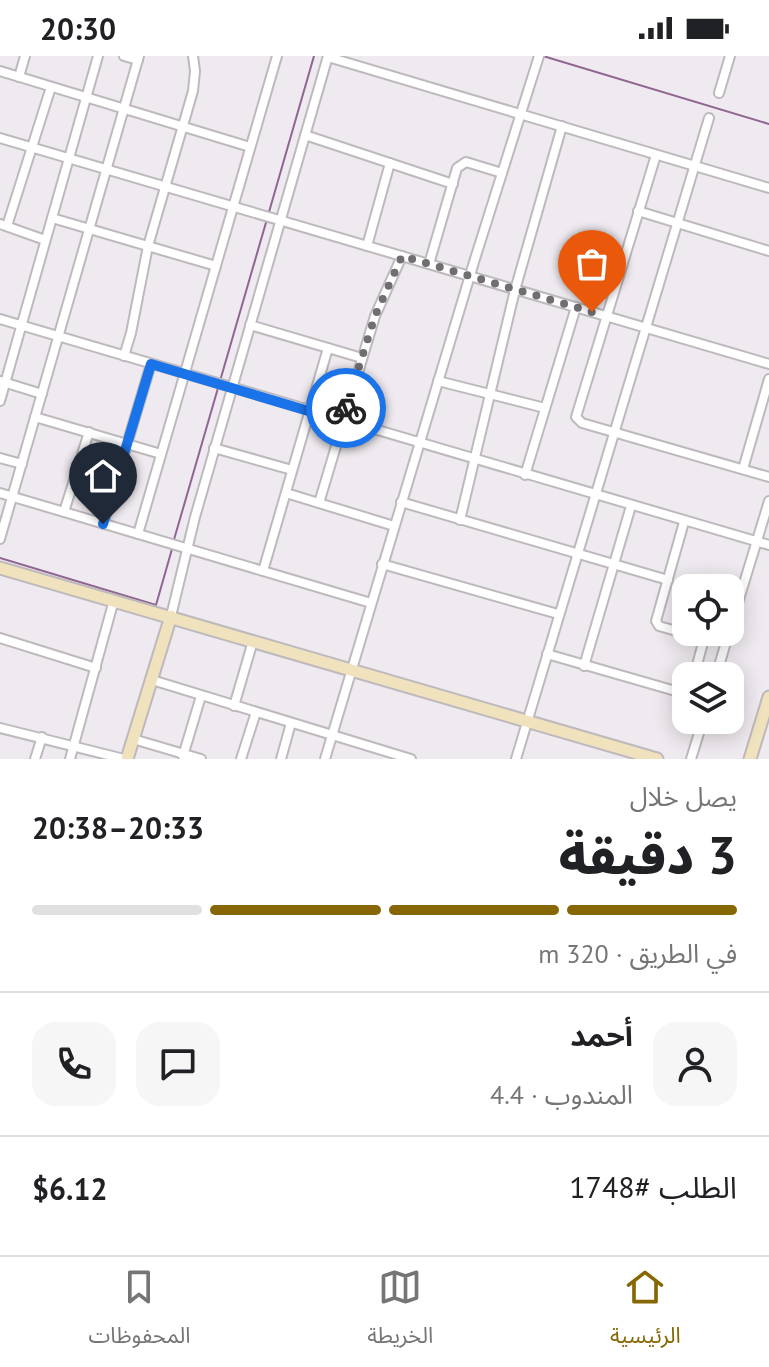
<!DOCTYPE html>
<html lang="ar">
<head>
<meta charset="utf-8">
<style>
  body { margin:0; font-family:"PT Sans","Noto Sans Arabic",sans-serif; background:#f6f6f6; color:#202124; direction:rtl; height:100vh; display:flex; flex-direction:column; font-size:30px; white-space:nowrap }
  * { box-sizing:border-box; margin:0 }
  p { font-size:26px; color:#757577 }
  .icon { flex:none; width:44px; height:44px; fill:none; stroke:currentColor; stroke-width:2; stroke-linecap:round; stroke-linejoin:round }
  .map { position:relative; height:703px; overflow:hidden; direction:ltr }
  .panel { display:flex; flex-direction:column; background:#fff; flex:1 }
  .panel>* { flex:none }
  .tools { position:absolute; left:672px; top:518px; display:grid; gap:16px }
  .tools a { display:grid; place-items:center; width:72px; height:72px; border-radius:16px; background:#fff; box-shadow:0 4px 20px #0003; font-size:40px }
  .pin { position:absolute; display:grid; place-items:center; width:68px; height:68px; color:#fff; margin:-82px -34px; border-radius:50% 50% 50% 0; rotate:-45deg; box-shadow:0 0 8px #0007 }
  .pin .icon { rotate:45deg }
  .courier { position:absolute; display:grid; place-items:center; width:80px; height:80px; margin:-40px; border:6px solid #1a73e8; border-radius:50%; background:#fff; color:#222; box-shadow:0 2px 10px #0007 }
  .headline em { font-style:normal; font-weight:800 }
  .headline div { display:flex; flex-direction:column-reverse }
  .headline { display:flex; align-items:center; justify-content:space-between; height:136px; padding:0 32px }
  h1 { font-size:52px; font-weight:800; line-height:60px }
  .bar { display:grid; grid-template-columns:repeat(4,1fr); gap:12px 8px; align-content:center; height:96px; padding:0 32px }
  .bar i { height:10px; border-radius:6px; background:#e0e0e0 }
  .bar .on { background:#876703 }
  .bar p { grid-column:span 4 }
  .line { display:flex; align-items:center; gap:20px; padding:0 32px; border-top:2px solid #e0e0e0 }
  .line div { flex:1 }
  .round { display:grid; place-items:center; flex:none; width:84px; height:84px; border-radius:24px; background:#f6f6f6 }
  .status { display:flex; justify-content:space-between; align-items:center; height:56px; padding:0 40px; background:#fff; direction:ltr }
  .status svg { height:22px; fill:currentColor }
  .dock { display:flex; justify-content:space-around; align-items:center; height:112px; border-top:2px solid #e0e0e0; background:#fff; font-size:22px; color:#757577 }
  .dock a { display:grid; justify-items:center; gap:4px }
  .dock .on { color:#876703 }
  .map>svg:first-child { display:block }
</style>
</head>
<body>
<div class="status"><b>20:30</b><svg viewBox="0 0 49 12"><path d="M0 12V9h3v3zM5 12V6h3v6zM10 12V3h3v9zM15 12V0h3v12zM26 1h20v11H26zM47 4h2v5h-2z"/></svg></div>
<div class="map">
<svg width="769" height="703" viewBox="0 0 769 703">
  <rect width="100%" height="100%" fill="#efeaef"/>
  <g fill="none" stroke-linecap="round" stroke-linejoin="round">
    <g stroke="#906591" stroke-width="2">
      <polyline points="543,0 769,68"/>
      <polyline points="269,156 314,0"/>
      <polyline points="220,325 267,163"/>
      <polyline points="173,487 218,332"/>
      <polyline points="0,502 156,549 172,493"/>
    </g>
    <g stroke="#bdb9bd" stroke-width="12">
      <g id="street">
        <polyline points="124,0 138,4"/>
        <polyline points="328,1 769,132"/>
        <polyline points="0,15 250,91"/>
        <polyline points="19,21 25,0"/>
        <polyline points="719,37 730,0"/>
        <polyline points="305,79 453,128"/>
        <polyline points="0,82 769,308"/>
        <polyline points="656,99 576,361 582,367 769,421"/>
        <polyline points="638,155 769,195"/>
        <polyline points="52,162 216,210"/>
        <polyline points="0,168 45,184"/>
        <polyline points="7,170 51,31"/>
        <polyline points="367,190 390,107"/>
        <polyline points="429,208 457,112 466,106 502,117"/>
        <polyline points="0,263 769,489"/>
        <polyline points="250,269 362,302"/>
        <polyline points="124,300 131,277 148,190 193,35 195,15 193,0"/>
        <polyline points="0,325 42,338"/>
        <polyline points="438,325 545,352"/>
        <polyline points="0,345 98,0"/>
        <polyline points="35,361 161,398"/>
        <polyline points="214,392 292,414"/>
        <polyline points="0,402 22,408"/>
        <polyline points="743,413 769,323"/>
        <polyline points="525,419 576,251"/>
        <polyline points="0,437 371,547"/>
        <polyline points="286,437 394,470"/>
        <polyline points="401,446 668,524"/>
        <polyline points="319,447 375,260 402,200"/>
        <polyline points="64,456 89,376"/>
        <polyline points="460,464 515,234 562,70"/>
        <polyline points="684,466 656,565 659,570 704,583 694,620"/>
        <polyline points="103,468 151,308"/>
        <polyline points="138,478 277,0"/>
        <polyline points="0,483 139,0"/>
        <polyline points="382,508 558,558"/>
        <polyline points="263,515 328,292"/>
        <polyline points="171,560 195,461 328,0"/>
        <polyline points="730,573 769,445"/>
        <polyline points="0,582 96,612"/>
        <polyline points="547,598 686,638"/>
        <polyline points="584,610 631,450"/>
        <polyline points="716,620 729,576"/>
        <polyline points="152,624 411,703"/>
        <polyline points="234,650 253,585"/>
        <polyline points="0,672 124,703"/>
        <polyline points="133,683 201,703"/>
        <polyline points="183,700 201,640"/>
        <polyline points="35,703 42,681"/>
        <polyline points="70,703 114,544"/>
        <polyline points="241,703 256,656"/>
        <polyline points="281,703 291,667"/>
        <polyline points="325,703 474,206 539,0"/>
        <polyline points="516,703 709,62"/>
        <polyline points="691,703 703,664"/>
      </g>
    </g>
    <g stroke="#bdb9bd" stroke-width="15">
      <g id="secondary">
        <polyline points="0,512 657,703"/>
        <polyline points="127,703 171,560"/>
        <polyline points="750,703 769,641"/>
      </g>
    </g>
    <use href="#street" stroke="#fff" stroke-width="8"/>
    <use href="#secondary" stroke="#efe2bd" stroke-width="11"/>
  </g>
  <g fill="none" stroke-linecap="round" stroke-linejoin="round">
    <polyline stroke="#716e71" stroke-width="8" stroke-dasharray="0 14.4" points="346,352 375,260 402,200 592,256"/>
    <polyline stroke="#1a73e8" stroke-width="10" points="103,468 151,308 342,365 346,352"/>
  </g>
</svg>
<div class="tools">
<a><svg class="icon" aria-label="locate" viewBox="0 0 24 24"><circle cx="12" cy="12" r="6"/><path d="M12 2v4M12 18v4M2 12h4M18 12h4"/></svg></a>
<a><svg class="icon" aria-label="layers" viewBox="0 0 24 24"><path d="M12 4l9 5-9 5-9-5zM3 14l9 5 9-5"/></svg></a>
</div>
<div class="pin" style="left:592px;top:256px;background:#ea580c"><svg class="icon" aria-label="bag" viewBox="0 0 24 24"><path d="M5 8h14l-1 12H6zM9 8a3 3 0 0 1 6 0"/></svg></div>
<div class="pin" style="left:103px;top:468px;background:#1f2937"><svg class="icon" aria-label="home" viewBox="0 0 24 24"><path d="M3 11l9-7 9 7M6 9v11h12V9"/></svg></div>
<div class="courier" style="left:346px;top:352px"><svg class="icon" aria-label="bike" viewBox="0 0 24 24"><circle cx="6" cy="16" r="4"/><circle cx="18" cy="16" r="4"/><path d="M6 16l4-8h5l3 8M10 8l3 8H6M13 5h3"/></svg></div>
</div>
<section class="panel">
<div class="headline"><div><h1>3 دقيقة</h1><p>يصل خلال</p></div><em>20:33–20:38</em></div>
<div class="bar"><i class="on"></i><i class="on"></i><i class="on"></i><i></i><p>في الطريق · 320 m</p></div>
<div class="line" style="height:144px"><a class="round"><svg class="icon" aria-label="person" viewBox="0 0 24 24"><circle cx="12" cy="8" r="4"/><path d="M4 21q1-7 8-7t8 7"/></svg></a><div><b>أحمد</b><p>المندوب · 4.4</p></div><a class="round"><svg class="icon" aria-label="chat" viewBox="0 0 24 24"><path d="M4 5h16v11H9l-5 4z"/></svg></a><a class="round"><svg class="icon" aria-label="phone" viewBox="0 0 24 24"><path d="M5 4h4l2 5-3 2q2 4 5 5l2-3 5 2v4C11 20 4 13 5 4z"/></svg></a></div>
<div class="line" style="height:104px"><div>الطلب #1748</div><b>$6.12</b></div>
</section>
<nav class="dock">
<a class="on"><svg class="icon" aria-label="home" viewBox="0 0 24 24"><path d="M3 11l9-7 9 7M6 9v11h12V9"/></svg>الرئيسية</a>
<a><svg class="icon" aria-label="map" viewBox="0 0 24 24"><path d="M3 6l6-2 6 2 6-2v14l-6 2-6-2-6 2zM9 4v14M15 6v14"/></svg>الخريطة</a>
<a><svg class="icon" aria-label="saved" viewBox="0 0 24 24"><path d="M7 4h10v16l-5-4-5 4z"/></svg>المحفوظات</a>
</nav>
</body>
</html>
